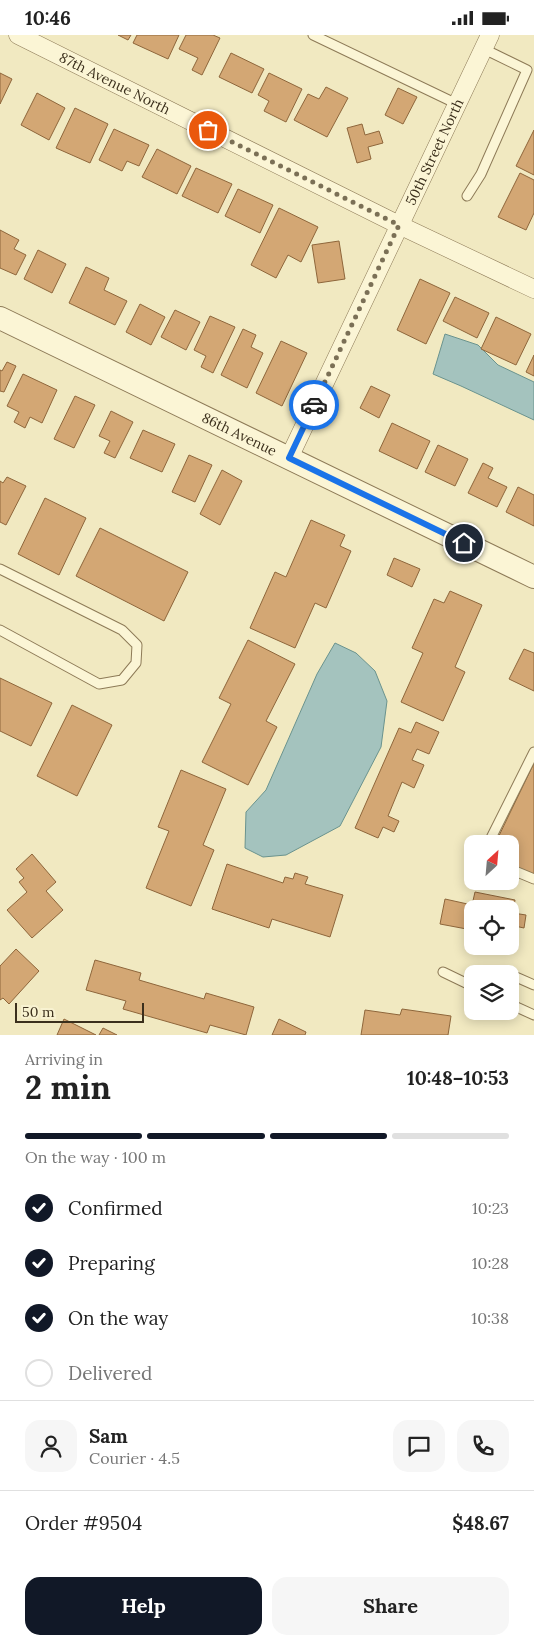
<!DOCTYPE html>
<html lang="en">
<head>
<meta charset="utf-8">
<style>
  body { margin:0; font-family:Lora,serif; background:#f6f6f6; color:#222; height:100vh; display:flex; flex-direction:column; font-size:19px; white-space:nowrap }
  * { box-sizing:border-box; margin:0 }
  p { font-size:16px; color:#767676 }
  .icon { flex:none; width:28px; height:28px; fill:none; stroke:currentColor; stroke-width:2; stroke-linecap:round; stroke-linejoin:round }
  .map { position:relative; height:1000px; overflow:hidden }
  .sheet { display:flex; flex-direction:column; background:#fff; flex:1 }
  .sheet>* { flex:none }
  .needle { width:32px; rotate:26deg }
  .fabs { position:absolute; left:464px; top:800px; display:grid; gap:10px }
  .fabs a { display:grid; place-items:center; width:55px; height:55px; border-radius:10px; background:#fff; box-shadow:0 2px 12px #0003; font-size:25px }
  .scale { position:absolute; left:15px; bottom:12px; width:129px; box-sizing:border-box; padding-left:5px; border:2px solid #3b2f1c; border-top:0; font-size:14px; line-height:18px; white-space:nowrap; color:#3b2f1c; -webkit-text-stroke:4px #f8f2d1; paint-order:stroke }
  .pin { position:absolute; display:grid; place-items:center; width:42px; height:42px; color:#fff; margin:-21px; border:2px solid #fff; border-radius:50%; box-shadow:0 1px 5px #0007 }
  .courier { position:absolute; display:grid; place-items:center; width:50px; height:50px; margin:-25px; border:4px solid #1a73e8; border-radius:50%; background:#fff; color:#222; box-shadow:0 1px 6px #0007 }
  .headline em { font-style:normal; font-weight:700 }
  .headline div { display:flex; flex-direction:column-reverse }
  .headline { display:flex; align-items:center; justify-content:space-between; height:85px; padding:0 25px }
  h1 { font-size:32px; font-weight:700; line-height:38px }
  .bar { display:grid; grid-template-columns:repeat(4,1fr); gap:8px 5px; align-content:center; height:60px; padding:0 25px }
  .bar i { height:6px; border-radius:4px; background:#e0e0e0 }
  .bar .on { background:#111827 }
  .bar p { grid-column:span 4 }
  .line { display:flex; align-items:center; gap:12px; padding:0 25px; border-top:1px solid #e0e0e0 }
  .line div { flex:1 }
  .round { display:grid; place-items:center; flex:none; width:52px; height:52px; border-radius:15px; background:#f6f6f6 }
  ol { padding:0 25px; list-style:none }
  li { display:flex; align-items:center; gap:15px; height:55px }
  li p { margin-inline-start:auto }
  li .icon { padding:5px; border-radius:50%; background:#111827; color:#fff; stroke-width:4 }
  li:last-child { color:#767676 }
  li i { width:28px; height:28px; border:2px solid #e0e0e0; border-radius:50% }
  .action { display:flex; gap:10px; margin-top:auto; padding:10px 25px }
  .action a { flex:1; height:58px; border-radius:15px; background:#111827; color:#fff; font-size:20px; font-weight:700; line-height:58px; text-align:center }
  .action a+a { background:#f6f6f6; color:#222 }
  .status { display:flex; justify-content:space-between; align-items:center; height:35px; padding:0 25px; background:#fff; direction:ltr }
  .status svg { height:14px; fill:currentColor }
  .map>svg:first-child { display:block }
</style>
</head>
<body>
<div class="status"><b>10:46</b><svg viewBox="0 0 49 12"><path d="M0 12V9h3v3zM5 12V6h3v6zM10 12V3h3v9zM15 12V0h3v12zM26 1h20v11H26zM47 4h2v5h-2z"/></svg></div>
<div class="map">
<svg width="534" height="1000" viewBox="0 0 534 1000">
  <rect width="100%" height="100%" fill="#f1e9c1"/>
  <g fill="#a4c3be" stroke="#6a938e">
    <polygon points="445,299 478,310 498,330 534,347 534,385 461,351 433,339"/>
    <polygon points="335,608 356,618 375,636 387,666 381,712 340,791 286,820 263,822 245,813 246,777 266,755 317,639"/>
  </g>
  <g fill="#d3a774" stroke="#8e663b">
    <polygon points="118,0 131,0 128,5"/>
    <polygon points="137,0 179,0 168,24 133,8"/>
    <polygon points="186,0 213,0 220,3 202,40 192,35 198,23 179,14"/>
    <polygon points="231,18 264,34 252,58 219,42"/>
    <polygon points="0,38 12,44 0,69"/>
    <polygon points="269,38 302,54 286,87 264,76 269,66 258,60"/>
    <polygon points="326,52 348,63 327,102 294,85 308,59 319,64"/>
    <polygon points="398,53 417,62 403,89 385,80"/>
    <polygon points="37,58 65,73 49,105 21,90"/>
    <polygon points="75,73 108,89 90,128 56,113"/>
    <polygon points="362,89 365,100 379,96 383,108 368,112 371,124 357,128 347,93"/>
    <polygon points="114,94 149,110 139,131 127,126 122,136 99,125"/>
    <polygon points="534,95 534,140 516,131"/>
    <polygon points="157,114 191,131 177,159 142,142"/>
    <polygon points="196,133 232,149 218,178 182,161"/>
    <polygon points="520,138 534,145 534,178 526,195 498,182"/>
    <polygon points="238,154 273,170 260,198 225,181"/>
    <polygon points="279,173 318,192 301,227 288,220 276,243 251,230"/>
    <polygon points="0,195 19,205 14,214 26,220 16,240 0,233"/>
    <polygon points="339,206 345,244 318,248 312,210"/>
    <polygon points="38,215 66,229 52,258 24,244"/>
    <polygon points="86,232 109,243 104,255 127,266 115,290 69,268"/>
    <polygon points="420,244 450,258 426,309 397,295"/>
    <polygon points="455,262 489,278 477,303 443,286"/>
    <polygon points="140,269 165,282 151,310 126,297"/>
    <polygon points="175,275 200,287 186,315 161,302"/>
    <polygon points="210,281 235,292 213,338 201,332 206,321 194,315"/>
    <polygon points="496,282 531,299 516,330 481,314"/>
    <polygon points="243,294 256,300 251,312 263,318 247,353 221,340"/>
    <polygon points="281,306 307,318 282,371 256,358"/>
    <polygon points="534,320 534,341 526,337"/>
    <polygon points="7,327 16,331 4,357 0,356 0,335 2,336"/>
    <polygon points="23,339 57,355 42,388 30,382 25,393 14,387 19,377 7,371"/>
    <polygon points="371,351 390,360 379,383 360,373"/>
    <polygon points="75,361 95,370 74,413 54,404"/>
    <polygon points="111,376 133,387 115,423 104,418 110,406 99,401"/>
    <polygon points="392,388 430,406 417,434 379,416"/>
    <polygon points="143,395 175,409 162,437 130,423"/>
    <polygon points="438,410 468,424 455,451 425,437"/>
    <polygon points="189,420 212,430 195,467 172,457"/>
    <polygon points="483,428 493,433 488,443 507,452 497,472 468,458"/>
    <polygon points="222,435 242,446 220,490 200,479"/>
    <polygon points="7,442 26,451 6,490 0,487 0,446 3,448"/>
    <polygon points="518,452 534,460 534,491 506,477"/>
    <polygon points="45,463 86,483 59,540 18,519"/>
    <polygon points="311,485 345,500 340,511 351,516 326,573 315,568 295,613 250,593 275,537 286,542"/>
    <polygon points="100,493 188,537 164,586 76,541"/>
    <polygon points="394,523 420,534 412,552 387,540"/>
    <polygon points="450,556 482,570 455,632 465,637 443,686 401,667 423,618 412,613 434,564 444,568"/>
    <polygon points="248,605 295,629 266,686 277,692 248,750 202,727 231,669 219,663"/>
    <polygon points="524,614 534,618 534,656 509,644"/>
    <polygon points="0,643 52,668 31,711 0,696"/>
    <polygon points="72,670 112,690 77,761 37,741"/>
    <polygon points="416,687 439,697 429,719 417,714 412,725 424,730 414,753 402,747 388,781 399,786 394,797 383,792 378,803 355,793 399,693 411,698"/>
    <polygon points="534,728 534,841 510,830 510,809 495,809"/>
    <polygon points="181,735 226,754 203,810 214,815 191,871 146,853 169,796 158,792"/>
    <polygon points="32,819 56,847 46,856 63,875 32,903 7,875 27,857 19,847 24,843 16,834"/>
    <polygon points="227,829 283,848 285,842 293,844 295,838 308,842 305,849 343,860 330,902 272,884 269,893 212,874"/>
    <polygon points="475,857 515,865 513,878 526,880 524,893 510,890 510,874 472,874 472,895 440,889 445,864 472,870"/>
    <polygon points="16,914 39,936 9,969 3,963 0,965 0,931"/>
    <polygon points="95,925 141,938 139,945 204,964 206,958 254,972 246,1000 210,990 207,998 123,974 126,966 86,955"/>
    <polygon points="402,974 451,981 448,1000 361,1000 365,975 400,980"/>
    <polygon points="64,984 96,1000 57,1000"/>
    <polygon points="279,984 306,997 305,1000 272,1000"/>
    <polygon points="103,993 117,1000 99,1000"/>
  </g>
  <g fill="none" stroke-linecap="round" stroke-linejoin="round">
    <g stroke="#8d7a57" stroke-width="11">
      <g id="service">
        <polyline points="313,0 457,69"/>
        <polyline points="467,161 481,139 527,35 484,14"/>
        <polyline points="0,534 122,595 137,610 136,628 122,645 99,649 0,595"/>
        <polyline points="488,809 534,717"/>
        <polyline points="510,834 534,844"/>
        <polyline points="443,937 472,951"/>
        <polyline points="516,942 534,950"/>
        <polyline points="510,969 534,980"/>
      </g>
    </g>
    <g stroke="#8d7a57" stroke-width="19">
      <g id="minor">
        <path id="s1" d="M18,0l381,190 135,64"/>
        <path id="s2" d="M289,423l201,-423"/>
      </g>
    </g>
    <g stroke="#8d7a57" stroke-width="24">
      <g id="tertiary">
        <path id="s3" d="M0,283l534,259"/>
      </g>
    </g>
    <use href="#service" stroke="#fbf5d5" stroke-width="9"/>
    <use href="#minor" stroke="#fbf5d5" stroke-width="18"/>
    <use href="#tertiary" stroke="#fbf5d5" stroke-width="22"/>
  </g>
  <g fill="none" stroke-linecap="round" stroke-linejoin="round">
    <polyline stroke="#7b7056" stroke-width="5" stroke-dasharray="0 9" points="208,95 399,190 314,370"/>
    <polyline stroke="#1a73e8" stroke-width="6" points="314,370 289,423 464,508"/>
  </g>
  <g text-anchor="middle" stroke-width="4" stroke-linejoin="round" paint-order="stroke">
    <g font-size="14" fill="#3b2f1c" stroke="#f8f2d1">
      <text dy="5" stroke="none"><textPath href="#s1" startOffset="108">87th Avenue North</textPath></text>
      <text dy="5" stroke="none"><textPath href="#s2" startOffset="339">50th Street North</textPath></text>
      <text dy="5" stroke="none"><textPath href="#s3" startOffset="266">86th Avenue</textPath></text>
    </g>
  </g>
</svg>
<div class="fabs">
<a><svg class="needle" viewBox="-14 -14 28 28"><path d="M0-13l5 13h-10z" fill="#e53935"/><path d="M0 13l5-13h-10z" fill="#767676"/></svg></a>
<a><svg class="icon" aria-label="locate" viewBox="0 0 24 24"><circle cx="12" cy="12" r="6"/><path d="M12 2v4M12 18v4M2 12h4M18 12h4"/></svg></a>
<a><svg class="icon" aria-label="layers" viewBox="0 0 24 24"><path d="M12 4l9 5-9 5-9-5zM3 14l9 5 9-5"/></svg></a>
</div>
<div class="scale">50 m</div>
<div class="pin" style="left:208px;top:95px;background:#ea580c"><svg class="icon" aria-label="bag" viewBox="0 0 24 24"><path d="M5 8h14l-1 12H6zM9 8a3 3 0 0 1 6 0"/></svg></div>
<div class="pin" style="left:464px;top:508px;background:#1f2937"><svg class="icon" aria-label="home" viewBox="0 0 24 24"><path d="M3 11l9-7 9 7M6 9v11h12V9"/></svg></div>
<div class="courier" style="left:314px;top:370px"><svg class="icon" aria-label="car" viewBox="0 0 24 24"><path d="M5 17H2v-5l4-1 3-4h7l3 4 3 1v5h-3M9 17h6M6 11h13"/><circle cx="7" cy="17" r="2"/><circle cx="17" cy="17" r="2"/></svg></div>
</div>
<section class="sheet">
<div class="headline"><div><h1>2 min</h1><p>Arriving in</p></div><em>10:48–10:53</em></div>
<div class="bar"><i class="on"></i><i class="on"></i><i class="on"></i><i></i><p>On the way · 100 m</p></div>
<ol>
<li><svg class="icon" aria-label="check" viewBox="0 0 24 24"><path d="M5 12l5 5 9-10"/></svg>Confirmed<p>10:23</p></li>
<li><svg class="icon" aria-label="check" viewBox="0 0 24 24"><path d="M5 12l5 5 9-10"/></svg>Preparing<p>10:28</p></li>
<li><svg class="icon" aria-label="check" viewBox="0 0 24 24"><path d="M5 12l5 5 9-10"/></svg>On the way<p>10:38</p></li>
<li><i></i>Delivered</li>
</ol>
<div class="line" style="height:90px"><a class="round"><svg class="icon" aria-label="person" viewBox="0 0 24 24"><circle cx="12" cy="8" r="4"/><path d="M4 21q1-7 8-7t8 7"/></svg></a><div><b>Sam</b><p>Courier · 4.5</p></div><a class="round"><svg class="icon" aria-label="chat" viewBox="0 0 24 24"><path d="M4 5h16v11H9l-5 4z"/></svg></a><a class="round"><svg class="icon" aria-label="phone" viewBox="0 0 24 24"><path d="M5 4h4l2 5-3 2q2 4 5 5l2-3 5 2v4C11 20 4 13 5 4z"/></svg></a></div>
<div class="line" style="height:65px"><div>Order #9504</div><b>$48.67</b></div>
<div class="action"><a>Help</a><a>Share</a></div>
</section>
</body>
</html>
